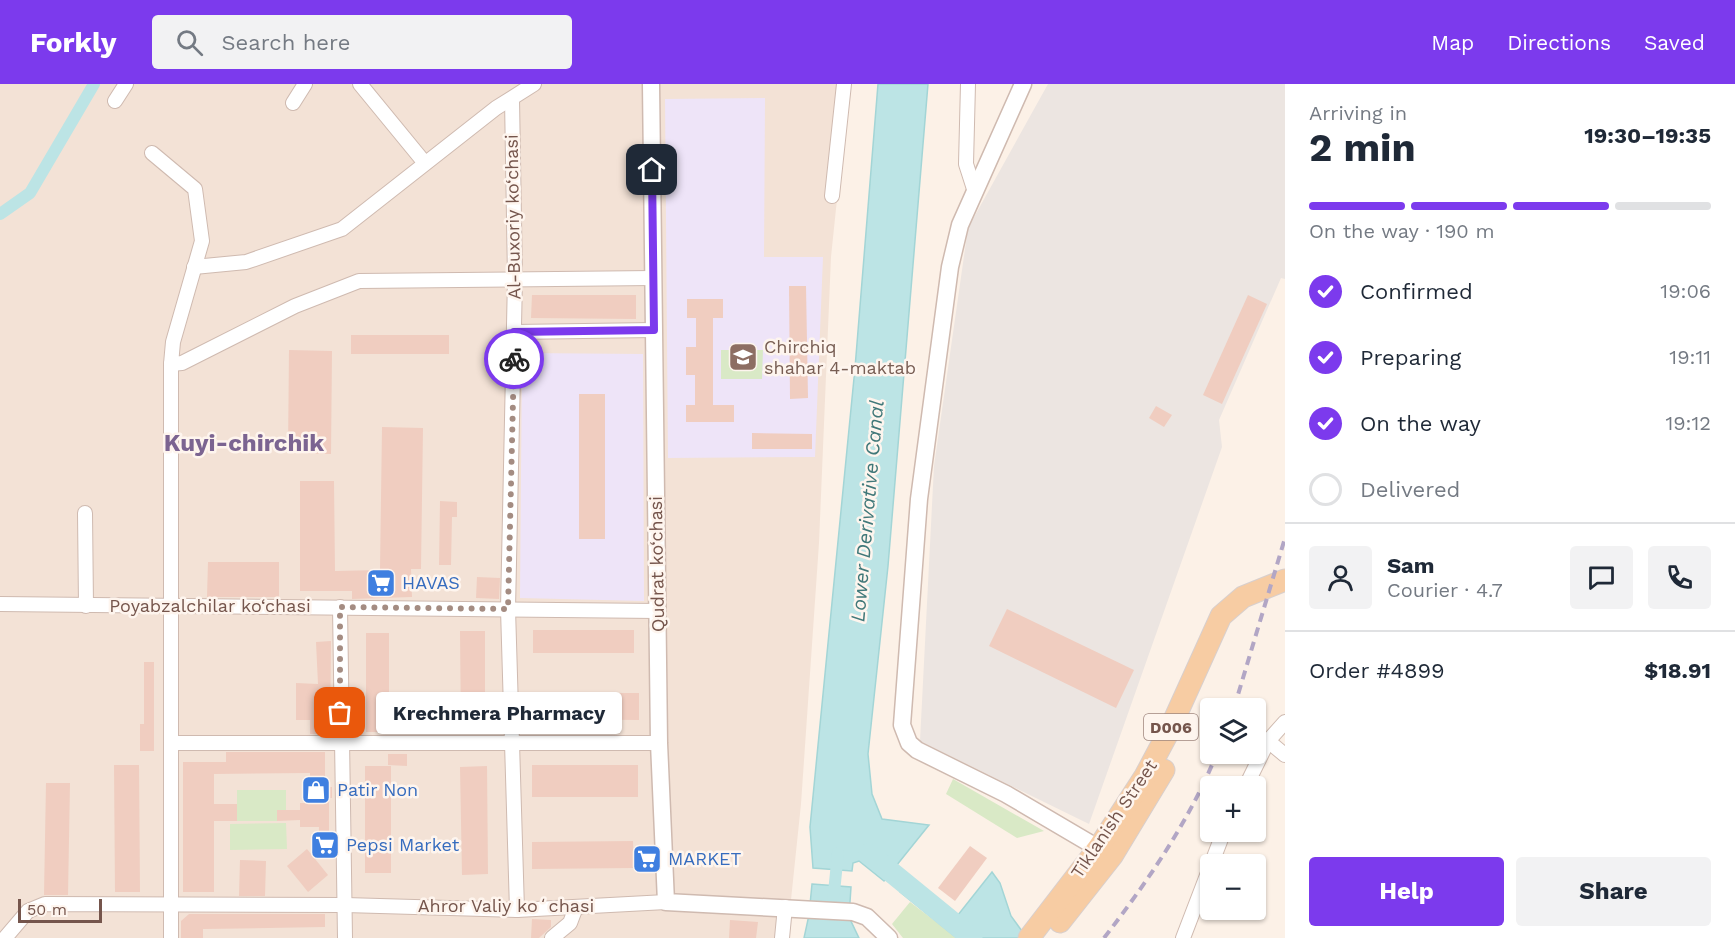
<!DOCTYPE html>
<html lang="en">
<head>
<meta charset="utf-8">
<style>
  body { margin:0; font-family:"Work Sans",sans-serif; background:#f2f2f3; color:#1f2937; height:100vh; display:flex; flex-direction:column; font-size:22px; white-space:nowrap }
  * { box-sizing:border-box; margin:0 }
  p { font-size:20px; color:#747a83 }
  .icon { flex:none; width:33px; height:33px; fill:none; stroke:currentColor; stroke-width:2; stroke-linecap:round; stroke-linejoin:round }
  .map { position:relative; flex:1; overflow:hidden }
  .panel { display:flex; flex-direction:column; background:#fff; width:450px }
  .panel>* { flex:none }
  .controls { position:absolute; left:1200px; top:614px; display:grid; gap:12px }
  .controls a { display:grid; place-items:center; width:66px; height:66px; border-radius:6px; background:#fff; box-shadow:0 2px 4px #0004; font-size:30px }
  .scale { position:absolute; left:18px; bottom:15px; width:84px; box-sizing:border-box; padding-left:6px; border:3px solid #75554c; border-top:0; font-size:16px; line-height:21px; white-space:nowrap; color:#75554c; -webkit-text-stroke:4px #fef5ee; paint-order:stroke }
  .pin { position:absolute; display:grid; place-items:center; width:51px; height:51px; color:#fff; margin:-26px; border-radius:12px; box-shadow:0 3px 9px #0006 }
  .courier { position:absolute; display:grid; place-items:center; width:60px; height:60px; margin:-30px; border:4px solid #7c3aed; border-radius:50%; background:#fff; color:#222; box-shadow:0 2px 8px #0007 }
  .bubble { position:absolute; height:42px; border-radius:6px; background:#fff; box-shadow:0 2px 4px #0004; font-size:20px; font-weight:700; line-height:42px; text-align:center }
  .overview em { font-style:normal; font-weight:700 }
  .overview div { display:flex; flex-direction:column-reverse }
  .overview { display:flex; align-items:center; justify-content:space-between; height:102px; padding:0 24px }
  h1 { font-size:39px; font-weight:700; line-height:45px }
  .bar { display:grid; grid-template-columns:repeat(4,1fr); gap:9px 6px; align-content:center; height:72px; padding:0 24px }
  .bar i { height:8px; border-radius:4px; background:#e0e1e3 }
  .bar .active { background:#7c3aed }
  .bar p { grid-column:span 4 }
  .line { display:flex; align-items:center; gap:15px; padding:0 24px; border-top:2px solid #e0e1e3 }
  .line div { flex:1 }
  .round { display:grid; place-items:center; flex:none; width:63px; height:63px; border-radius:6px; background:#f2f2f3 }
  ol { padding:0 24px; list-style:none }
  li { display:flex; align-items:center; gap:18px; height:66px }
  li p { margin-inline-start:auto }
  li .icon { padding:6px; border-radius:50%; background:#7c3aed; color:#fff; stroke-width:4 }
  li:last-child { color:#747a83 }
  li i { width:33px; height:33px; border:3px solid #e0e1e3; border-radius:50% }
  .button { display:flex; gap:12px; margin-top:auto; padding:12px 24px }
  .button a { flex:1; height:69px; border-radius:6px; background:#7c3aed; color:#fff; font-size:24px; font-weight:700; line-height:69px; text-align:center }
  .button a+a { background:#f2f2f3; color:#1f2937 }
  header { display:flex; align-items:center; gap:36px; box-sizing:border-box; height:84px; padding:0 30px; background:#7c3aed; color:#fff }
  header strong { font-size:28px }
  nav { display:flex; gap:33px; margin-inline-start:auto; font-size:21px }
  .search { width:420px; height:54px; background:#f2f2f3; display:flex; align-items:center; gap:15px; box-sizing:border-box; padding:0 21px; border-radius:6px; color:#747a83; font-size:22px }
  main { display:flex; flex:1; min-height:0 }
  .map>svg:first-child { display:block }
</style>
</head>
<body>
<header>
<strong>Forkly</strong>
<div class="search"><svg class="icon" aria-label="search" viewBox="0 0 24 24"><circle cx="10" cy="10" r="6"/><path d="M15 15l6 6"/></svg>Search here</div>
<nav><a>Map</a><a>Directions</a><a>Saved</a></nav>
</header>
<main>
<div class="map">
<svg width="1285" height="854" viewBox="0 0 1285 854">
  <rect width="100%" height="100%" fill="#fcf1e7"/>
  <polygon fill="#f3e2d6" points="0,0 849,0 831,173 819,459 801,720 787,854 0,854"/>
  <polygon fill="#ece5e1" points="1048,0 1285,0 1285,195 1281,194 1219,336 1222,363 1089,740 920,657 934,382 968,144"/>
  <g fill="#eee4f8">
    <polygon points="765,14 764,173 823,173 815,373 668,374 665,15"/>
    <polygon points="522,269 643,270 644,517 520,514"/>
  </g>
  <g fill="#d9e9c6">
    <polygon points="721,266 763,266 762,295 721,295"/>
    <polygon points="953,695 1044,747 1017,754 946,710"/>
    <polygon points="237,706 286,706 286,726 277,726 277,737 237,737"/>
    <polygon points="286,739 287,765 230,766 230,740"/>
    <polygon points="910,818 957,854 903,854 892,840"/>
  </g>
  <g fill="#bce4e5" stroke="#a3d5d6" stroke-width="1.5">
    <polygon points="878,0 928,0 888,482 868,670 872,710 882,735 929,741 884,797 859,777 853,779 852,787 813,784 810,743 855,284"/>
    <polygon points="992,788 1000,799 1011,832 1027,854 957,854 900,808 910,795 958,831"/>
    <polygon points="812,800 851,803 849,833 859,854 804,854 809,831"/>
  </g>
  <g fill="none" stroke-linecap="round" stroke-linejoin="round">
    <g stroke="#bce4e5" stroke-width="12">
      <polyline points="0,130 30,109 94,0"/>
      <polyline points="833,818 838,769"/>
    </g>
    <polyline stroke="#bce4e5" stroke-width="21" points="869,770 972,854"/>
  </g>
  <g fill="#f0cdc0">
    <polygon points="789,202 806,202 808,314 790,315"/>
    <polygon points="532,211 636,211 636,235 531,234"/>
    <polygon points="1248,211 1267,220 1222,320 1203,311"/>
    <polygon points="687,215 723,215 723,234 713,234 713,321 734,321 734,338 686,338 686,321 695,321 695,291 686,291 686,263 696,263 696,234 687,234"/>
    <rect x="351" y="251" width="98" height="19"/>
    <polygon points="289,266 332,267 331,370 288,369"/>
    <rect x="579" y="310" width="26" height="145"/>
    <polygon points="1156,322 1172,331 1164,343 1149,334"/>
    <polygon points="382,343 423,344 421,485 411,485 412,513 352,515 352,507 300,507 300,397 334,397 335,487 380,486"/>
    <polygon points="752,349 812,350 812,365 752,365"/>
    <polygon points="440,417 457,418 457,433 452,433 451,481 439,481"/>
    <polygon points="208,478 279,478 279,513 207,513"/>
    <polygon points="477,493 500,494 499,515 476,514"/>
    <polygon points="1007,525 1134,586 1116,624 989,562"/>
    <rect x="533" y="546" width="101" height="23"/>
    <polygon points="460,547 485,547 485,648 461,648"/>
    <rect x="366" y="549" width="23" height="99"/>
    <polygon points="331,557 330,650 310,650 310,636 296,636 296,599 318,600 316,558"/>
    <polygon points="144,578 154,578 154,667 140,667 140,640 144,640"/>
    <polygon points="533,609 639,609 639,636 533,635"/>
    <polygon points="226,668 325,668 325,703 332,703 332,714 329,714 329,755 332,755 332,768 318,768 319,743 300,743 300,736 277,737 277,726 300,726 300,719 310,719 310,689 214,690 214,720 237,720 237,737 214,737 214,808 183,808 183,678 226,678"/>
    <polygon points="388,670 407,670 407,682 388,681"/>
    <polygon points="114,681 139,681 140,808 115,808"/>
    <rect x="532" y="681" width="106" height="32"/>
    <rect x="365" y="682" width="26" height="107"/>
    <polygon points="487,682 488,790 462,791 460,683"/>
    <polygon points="46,699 70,699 68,811 44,811"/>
    <polygon points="633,757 634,784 532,785 532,758"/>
    <polygon points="970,762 987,774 955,817 938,804"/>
    <polygon points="307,765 328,791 308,808 287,782"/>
    <polygon points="240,776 266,777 265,812 239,812"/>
    <polygon points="189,830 325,830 325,843 203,845 203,854 181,854 181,837"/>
    <polygon points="532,835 551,836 551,843 539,854 531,854"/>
    <polygon points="730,836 758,838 756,854 729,854"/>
  </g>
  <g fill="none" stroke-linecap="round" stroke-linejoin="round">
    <g stroke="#cfbab0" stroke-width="16">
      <g id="minor">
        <polyline points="360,0 424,78"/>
        <polyline points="968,0 966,80 975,108"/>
        <polyline points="512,15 515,194 508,525 517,826"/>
        <polyline points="115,17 126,0"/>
        <polyline points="293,19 305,0"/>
        <polyline points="152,69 195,105 202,157 173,258 171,280 171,854"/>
        <polyline points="832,112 844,0"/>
        <polyline points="194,183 246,178 342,145 496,24 534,0"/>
        <polyline points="514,248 654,246"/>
        <polyline points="171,280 182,279 295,222 359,197 654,194"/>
        <polyline points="85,429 86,522"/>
        <polyline points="0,520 658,527"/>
        <polyline points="340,523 345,854"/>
        <polyline points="1268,657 1285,671"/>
        <polyline points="171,659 659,659"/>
        <polyline points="1246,702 1268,657 1285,638"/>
        <polyline points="5,854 28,827 45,820 345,821 517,826 666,818"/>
        <polyline points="552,854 570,839 576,823"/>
        <polyline points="782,854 785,823"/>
        <polyline points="1183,854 1224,747"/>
      </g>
    </g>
    <g stroke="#cfbab0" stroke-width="19">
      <g id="tertiary">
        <polyline points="651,0 659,659 666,818 853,828 867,833 889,854"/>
        <polyline points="1023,0 960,141 950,183 919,415 902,641 909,659 917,666 1006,710 1108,770"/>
      </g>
    </g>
    <g stroke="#d8cfcd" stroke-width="23">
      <g id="primary">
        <polyline points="1060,838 1112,772 1164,686"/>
        <polyline points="1029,854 1099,763 1145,692 1169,647 1221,532 1243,513 1285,496"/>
      </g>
    </g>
    <use href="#minor" stroke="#fff" stroke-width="14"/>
    <use href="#tertiary" stroke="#fff" stroke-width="16"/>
    <use href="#primary" stroke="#f7cca3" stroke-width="21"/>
    <g stroke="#b2a6c5" stroke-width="4" stroke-dasharray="9 6" stroke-linecap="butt">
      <polyline points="1234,624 1285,454"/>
      <path d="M1104,854c44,-57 86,-118 113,-185"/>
    </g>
  </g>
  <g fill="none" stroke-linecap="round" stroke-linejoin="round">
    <polyline stroke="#a48c82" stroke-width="6" stroke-dasharray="0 10.8" points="340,629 340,523 508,525 514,275"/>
    <polyline stroke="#7c3aed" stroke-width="8" points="514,275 514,248 654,246 652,86"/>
  </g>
  <defs>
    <g id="school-square" transform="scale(1.5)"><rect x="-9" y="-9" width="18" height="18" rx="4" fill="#8d6e63" stroke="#fef5ee"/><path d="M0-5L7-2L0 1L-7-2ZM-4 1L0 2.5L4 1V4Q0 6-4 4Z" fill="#fff"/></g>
    <g id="supermarket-square" transform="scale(1.5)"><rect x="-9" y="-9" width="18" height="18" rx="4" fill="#3f7fe0" stroke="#fef5ee"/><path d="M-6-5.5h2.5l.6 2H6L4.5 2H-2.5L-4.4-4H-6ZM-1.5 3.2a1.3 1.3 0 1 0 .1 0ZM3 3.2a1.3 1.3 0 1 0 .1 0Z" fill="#fff"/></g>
    <g id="shop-square" transform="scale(1.5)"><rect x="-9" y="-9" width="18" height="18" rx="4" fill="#3f7fe0" stroke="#fef5ee"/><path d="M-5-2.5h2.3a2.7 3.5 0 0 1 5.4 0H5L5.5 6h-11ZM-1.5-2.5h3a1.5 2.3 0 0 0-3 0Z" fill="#fff"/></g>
  </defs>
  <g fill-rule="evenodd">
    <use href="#school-square" x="743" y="273"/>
    <use href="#supermarket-square" x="381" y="499"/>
    <use href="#shop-square" x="316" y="706"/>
    <use href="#supermarket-square" x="325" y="761"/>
    <use href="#supermarket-square" x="647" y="775"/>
  </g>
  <g text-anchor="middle" stroke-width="5" stroke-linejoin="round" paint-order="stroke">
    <rect fill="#fef5ee" stroke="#9e857d" stroke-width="1.5" x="1144" y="630" width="54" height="26" rx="4.5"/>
    <g font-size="16" font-weight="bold" fill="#75554c">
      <text x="1171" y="649">D006</text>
    </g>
    <g font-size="18" fill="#75554c" stroke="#fef5ee">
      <text transform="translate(513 133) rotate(-91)" y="6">Al-Buxoriy ko‘chasi</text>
      <text transform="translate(657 480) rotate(-91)" y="6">Qudrat ko‘chasi</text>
      <text x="210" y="528">Poyabzalchilar ko‘chasi</text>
      <text transform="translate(1114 735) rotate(-56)" y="6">Tiklanish Street</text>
      <text x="506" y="828">Ahror Valiy koʻchasi</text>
    </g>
    <g font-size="18" fill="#785e54" stroke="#fef5ee" text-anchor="start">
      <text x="764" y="269">Chirchiq<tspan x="764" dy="21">shahar 4-maktab</tspan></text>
    </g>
    <g font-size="18" fill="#366cbe" stroke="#fef5ee" text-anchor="start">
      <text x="402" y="505">HAVAS</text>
      <text x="337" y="712">Patir Non</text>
      <text x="346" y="767">Pepsi Market</text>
      <text x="668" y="781">MARKET</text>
    </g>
    <g font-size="20" font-style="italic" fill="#407879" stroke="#fef5ee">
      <text transform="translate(867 427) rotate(-85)" y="7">Lower Derivative Canal</text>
    </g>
    <g font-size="24" font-weight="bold" fill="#7b6491" stroke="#fef5ee">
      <text x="244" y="367">Kuyi-chirchik</text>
    </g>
  </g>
</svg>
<div class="controls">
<a><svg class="icon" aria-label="layers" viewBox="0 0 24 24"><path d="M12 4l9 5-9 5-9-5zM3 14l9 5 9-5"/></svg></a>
<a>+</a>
<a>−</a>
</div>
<div class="scale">50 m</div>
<div class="pin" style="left:340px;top:629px;background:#ea580c"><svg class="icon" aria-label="bag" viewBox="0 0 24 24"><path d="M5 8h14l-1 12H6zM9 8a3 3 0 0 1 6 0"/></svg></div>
<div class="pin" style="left:652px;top:86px;background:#1f2937"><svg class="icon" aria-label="home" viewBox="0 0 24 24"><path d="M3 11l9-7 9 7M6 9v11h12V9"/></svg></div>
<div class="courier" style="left:514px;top:275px"><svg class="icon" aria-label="bike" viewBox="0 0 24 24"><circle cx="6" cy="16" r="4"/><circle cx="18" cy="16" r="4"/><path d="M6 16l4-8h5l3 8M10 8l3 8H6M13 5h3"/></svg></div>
<div class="bubble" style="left:376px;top:608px;width:246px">Krechmera Pharmacy</div>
</div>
<section class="panel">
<div class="overview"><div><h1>2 min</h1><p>Arriving in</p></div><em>19:30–19:35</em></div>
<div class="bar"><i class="active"></i><i class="active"></i><i class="active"></i><i></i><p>On the way · 190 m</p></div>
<ol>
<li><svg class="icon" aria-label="check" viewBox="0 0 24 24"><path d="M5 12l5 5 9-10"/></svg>Confirmed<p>19:06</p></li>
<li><svg class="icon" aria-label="check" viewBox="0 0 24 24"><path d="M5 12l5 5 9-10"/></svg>Preparing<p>19:11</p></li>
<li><svg class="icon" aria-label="check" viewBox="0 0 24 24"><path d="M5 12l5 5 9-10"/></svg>On the way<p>19:12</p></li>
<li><i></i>Delivered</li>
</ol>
<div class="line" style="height:108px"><a class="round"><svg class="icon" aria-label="person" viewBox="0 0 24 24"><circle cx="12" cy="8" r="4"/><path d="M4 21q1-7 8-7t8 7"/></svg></a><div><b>Sam</b><p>Courier · 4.7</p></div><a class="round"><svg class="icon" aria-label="chat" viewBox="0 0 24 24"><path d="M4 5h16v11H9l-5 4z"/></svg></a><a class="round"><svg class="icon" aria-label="phone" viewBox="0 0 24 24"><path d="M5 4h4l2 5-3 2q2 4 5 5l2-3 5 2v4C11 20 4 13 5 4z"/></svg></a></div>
<div class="line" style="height:78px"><div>Order #4899</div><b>$18.91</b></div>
<div class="button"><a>Help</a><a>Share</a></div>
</section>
</main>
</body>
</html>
